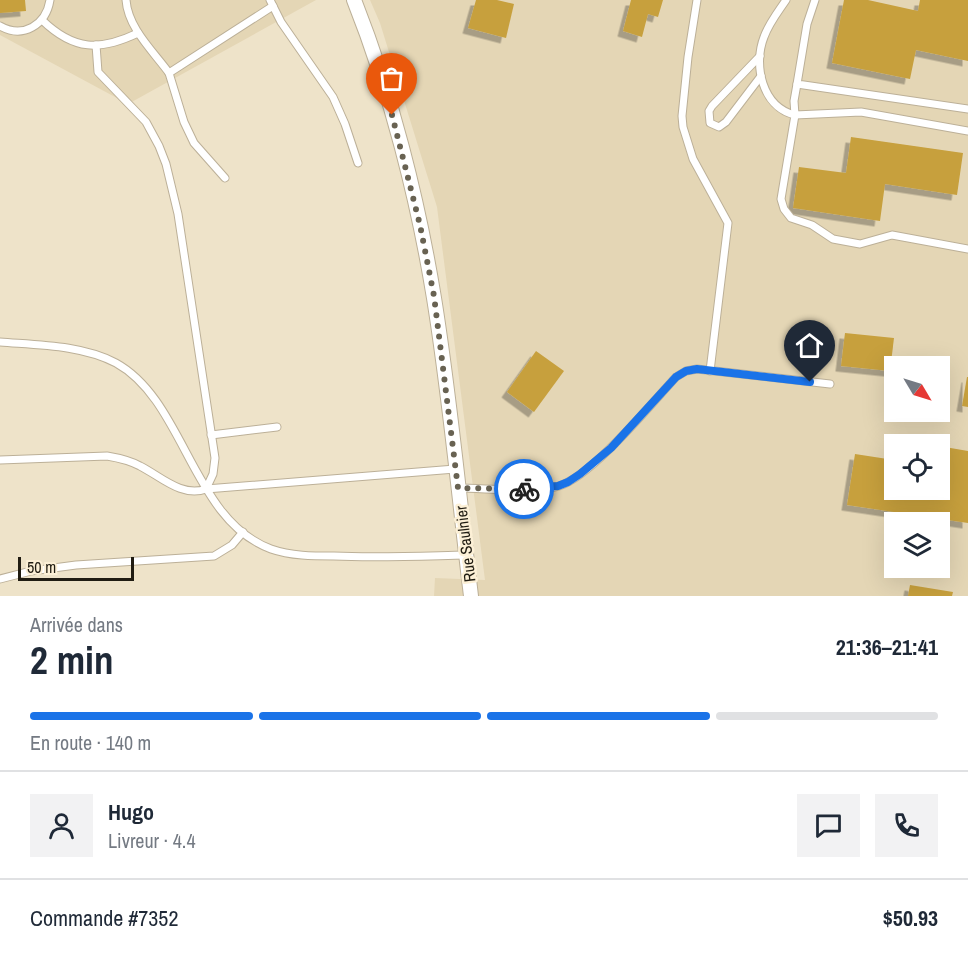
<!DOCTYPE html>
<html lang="fr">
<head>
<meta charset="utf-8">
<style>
  body { margin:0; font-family:"Archivo Narrow",sans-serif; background:#f2f2f3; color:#1f2937; height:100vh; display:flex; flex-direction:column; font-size:22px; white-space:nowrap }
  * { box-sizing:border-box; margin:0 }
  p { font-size:20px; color:#747a83 }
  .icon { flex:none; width:33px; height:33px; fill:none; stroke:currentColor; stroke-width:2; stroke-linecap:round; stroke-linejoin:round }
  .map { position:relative; height:596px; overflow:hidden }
  .drawer { display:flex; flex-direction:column; background:#fff; flex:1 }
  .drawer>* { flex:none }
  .needle { width:39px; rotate:128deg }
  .tools { position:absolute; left:884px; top:356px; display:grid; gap:12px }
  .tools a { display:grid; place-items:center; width:66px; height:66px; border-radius:0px; background:#fff; box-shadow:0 6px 24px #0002; font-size:30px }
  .scale { position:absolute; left:18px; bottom:15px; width:116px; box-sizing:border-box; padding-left:6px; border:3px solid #201c12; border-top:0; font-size:16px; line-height:21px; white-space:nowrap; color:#201c12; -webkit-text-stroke:4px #fcf0d6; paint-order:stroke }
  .pin { position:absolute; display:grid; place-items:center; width:51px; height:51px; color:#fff; margin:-62px -26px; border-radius:50% 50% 50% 0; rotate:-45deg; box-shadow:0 0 6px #0007 }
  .pin .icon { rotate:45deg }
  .courier { position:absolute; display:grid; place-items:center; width:60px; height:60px; margin:-30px; border:4px solid #1a73e8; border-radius:50%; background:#fff; color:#222; box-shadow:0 2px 8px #0007 }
  .overview em { font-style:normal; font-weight:800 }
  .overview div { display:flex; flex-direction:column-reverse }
  .overview { display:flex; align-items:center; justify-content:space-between; height:102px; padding:0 30px }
  h1 { font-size:39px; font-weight:800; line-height:45px }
  .bar { display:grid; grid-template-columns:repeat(4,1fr); gap:9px 6px; align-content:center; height:72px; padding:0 30px }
  .bar i { height:8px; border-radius:4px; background:#e0e1e3 }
  .bar .selected { background:#1a73e8 }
  .bar p { grid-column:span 4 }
  .line { display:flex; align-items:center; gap:15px; padding:0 30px; border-top:2px solid #e0e1e3 }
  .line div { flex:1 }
  .round { display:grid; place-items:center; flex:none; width:63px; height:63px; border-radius:0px; background:#f2f2f3 }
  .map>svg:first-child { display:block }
</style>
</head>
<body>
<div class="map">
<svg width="968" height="596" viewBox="0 0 968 596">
  <defs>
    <filter id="shadow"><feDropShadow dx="-5.5" dy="5.5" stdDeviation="0" flood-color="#0004"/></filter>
  </defs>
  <rect width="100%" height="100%" fill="#eee3c9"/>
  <g fill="#e4d6b5" fill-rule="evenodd">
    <polygon points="0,0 316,0 128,104 0,35"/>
    <path d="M370,0h598v596h-534l1,-18 50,2 -48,-373 -57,-184zM894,366h45v45h-45zM894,444h45v45h-45zM894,522h45v45h-45z"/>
  </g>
  <g fill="#c7a03e" filter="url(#shadow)">
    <polygon points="0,0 25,0 26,11 0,13"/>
    <polygon points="476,0 497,0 514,4 506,38 468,28"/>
    <polygon points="631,0 663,0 658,17 648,14 642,37 623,31"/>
    <polygon points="844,0 868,0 918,11 920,0 968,0 968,61 916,50 910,79 832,63"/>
    <polygon points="851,137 963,153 957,195 885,184 880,221 793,208 799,167 846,173"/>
    <polygon points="845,333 894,338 890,371 841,366"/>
    <polygon points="536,351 564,371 534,412 507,392"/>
    <polygon points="967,377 968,377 968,407 962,406"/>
    <polygon points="939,446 968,451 968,523 847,505 855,454 894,460 894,489 939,489"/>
    <polygon points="910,585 953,592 952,596 908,596"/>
  </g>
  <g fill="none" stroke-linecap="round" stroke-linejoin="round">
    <g stroke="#bcb098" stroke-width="9">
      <g id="lane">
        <path d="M126,0c2,28 27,51 43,73l104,-67"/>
        <polyline points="270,0 281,22 333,97 345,124 358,163"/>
        <polyline points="697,0 688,57 682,116 683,127 693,159 728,223 710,371"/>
        <path d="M786,0c-8,12 -17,23 -22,37 -11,28 -2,70 31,78l-14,84 3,10 7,9 21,7 21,14 27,5 32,-9 76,14"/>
        <polyline points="815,0 807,24 797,84 968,109"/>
        <path d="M42,20c32,31 58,31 96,13"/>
        <path d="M0,26c23,13 46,-1 50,-26"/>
        <polyline points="96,45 98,72 146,122 159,146 166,164 178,214 215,458 213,474 206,489"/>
        <polyline points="760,56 712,106 709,111 710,123 719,127 726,122 761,76"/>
        <polyline points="169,73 184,122 194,143 225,178"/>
        <polyline points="797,84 794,101 795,115 861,112 968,131"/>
        <path d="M0,342c37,3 82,3 116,21 69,38 76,157 155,186 20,7 42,7 63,7 44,2 88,0 132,-1"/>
        <polyline points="211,435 277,427"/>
        <path d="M0,460l107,-4c12,2 22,4 33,10 20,10 42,32 66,23l249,-20"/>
        <path d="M458,488c28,0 76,6 101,-2 34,-11 91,-81 117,-109l10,-6 11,-2 133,15"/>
        <polyline points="0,579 31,571 76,565 214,556 232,545 243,532"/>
      </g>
    </g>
    <g stroke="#bcb098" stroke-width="16">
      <path id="street" d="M354,0c37,93 64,200 80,298 16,99 25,199 37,298"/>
    </g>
    <use href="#lane" stroke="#fff" stroke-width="7"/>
    <use href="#street" stroke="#fff" stroke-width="14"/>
  </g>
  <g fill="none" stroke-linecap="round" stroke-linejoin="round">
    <polyline stroke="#686252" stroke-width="6" stroke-dasharray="0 10.8" points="392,115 420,225 434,296 458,488 524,489"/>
    <polyline stroke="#1a73e8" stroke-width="8" points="524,489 558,486 568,482 580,474 611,448 676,377 686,371 697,369 810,382"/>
  </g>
  <g text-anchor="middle" stroke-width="5" stroke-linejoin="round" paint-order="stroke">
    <g font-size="16" fill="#201c12" stroke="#fcf0d6">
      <text transform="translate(465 544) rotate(-97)" y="6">Rue Saulnier</text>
    </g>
  </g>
</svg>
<div class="tools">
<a><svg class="needle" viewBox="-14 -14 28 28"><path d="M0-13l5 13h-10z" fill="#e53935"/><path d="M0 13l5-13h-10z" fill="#747a83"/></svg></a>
<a><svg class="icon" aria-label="locate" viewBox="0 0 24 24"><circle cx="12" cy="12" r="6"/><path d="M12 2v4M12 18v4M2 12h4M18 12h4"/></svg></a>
<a><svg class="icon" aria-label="layers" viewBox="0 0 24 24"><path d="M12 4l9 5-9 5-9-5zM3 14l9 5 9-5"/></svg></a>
</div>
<div class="scale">50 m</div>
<div class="pin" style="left:392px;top:115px;background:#ea580c"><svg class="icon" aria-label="bag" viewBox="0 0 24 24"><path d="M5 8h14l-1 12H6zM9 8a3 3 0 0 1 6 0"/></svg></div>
<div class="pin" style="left:810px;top:382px;background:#1f2937"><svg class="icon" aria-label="home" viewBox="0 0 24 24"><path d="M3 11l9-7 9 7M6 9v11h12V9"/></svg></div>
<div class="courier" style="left:524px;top:489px"><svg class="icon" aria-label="bike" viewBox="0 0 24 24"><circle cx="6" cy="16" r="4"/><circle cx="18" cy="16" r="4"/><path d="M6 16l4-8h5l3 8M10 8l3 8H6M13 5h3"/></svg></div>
</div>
<section class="drawer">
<div class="overview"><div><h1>2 min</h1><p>Arrivée dans</p></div><em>21:36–21:41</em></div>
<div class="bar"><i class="selected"></i><i class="selected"></i><i class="selected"></i><i></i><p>En route · 140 m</p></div>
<div class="line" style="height:108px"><a class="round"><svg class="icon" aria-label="person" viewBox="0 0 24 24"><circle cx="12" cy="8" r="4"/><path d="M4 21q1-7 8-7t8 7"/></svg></a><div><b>Hugo</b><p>Livreur · 4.4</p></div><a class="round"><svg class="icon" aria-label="chat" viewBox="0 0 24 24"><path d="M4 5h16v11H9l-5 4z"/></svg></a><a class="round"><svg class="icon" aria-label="phone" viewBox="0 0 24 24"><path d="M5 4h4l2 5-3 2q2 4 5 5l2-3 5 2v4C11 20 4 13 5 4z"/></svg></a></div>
<div class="line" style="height:78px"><div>Commande #7352</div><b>$50.93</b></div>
</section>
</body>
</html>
